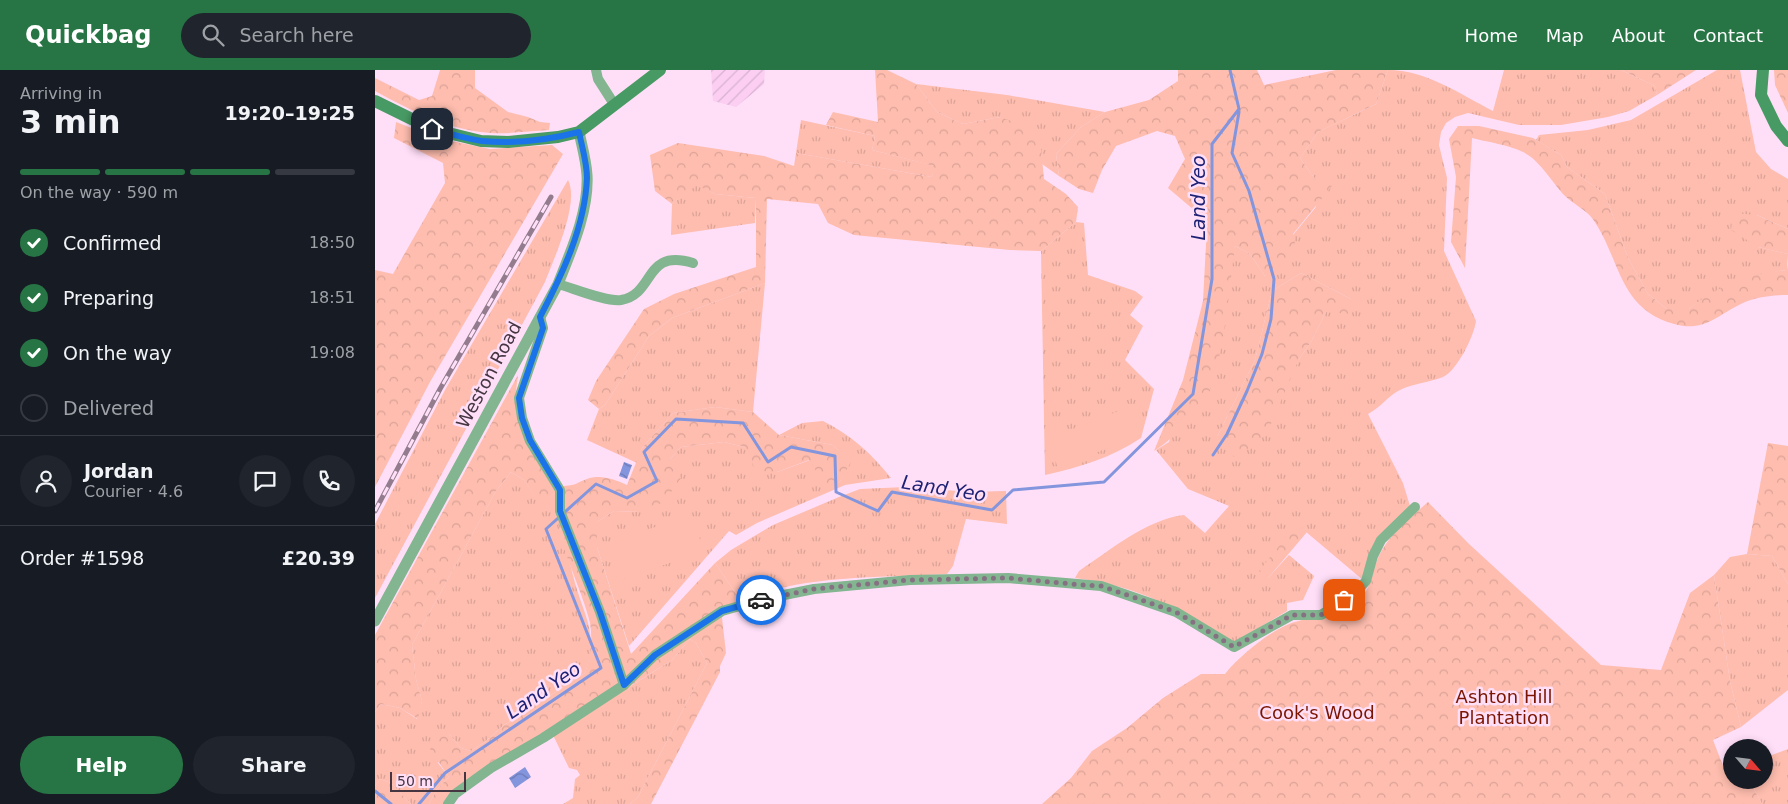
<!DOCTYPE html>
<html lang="en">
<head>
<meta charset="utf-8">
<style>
  body { margin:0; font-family:"DejaVu Sans",sans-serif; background:#20242c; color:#f1f3f6; height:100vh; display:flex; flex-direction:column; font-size:19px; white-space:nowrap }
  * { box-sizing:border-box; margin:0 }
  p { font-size:16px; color:#9ea1a6 }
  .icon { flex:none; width:28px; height:28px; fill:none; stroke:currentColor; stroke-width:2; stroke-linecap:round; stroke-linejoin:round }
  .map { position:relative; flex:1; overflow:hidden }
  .panel { display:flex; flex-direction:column; background:#171b24; width:375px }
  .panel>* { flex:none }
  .needle { width:32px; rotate:118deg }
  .controls { position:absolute; left:1348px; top:669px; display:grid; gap:10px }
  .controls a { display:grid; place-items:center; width:50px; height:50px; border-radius:50%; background:#171b24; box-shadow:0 2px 8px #0003; font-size:25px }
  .scale { position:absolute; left:15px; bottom:12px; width:76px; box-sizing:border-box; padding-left:5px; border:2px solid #453642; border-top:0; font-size:14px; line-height:18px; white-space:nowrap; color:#453642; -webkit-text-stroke:4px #ffdff8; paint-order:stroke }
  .pin { position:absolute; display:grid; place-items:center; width:42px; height:42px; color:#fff; margin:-21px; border-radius:10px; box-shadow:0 2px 8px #0006 }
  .courier { position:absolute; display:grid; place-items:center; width:50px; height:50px; margin:-25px; border:4px solid #1a73e8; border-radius:50%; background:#fff; color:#222; box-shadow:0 1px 6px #0007 }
  .summary em { font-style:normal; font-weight:800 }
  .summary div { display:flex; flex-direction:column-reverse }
  .summary { display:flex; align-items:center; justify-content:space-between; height:85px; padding:0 20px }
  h1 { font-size:32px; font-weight:800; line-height:38px }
  .bar { display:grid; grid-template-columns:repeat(4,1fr); gap:8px 5px; align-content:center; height:60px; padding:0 20px }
  .bar i { height:6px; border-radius:4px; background:#363941 }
  .bar .active { background:#277545 }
  .bar p { grid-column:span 4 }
  .line { display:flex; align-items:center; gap:12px; padding:0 20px; border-top:1px solid #363941 }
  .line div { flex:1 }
  .round { display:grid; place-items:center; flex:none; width:52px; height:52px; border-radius:26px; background:#20242c }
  ol { padding:0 20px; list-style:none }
  li { display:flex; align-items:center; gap:15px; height:55px }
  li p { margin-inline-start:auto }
  li .icon { padding:5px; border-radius:50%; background:#277545; color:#fff; stroke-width:4 }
  li:last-child { color:#9ea1a6 }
  li i { width:28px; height:28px; border:2px solid #363941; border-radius:50% }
  .cta { display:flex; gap:10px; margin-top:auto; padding:10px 20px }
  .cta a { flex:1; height:58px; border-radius:30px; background:#277545; color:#fff; font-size:20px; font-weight:800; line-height:58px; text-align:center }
  .cta a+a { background:#20242c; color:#f1f3f6 }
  header { display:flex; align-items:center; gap:30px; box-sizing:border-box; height:70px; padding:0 25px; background:#277545; color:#fff }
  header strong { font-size:24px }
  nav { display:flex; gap:28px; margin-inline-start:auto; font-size:18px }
  .search { width:350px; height:45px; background:#20242c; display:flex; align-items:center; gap:12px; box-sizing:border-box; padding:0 18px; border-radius:28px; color:#9ea1a6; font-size:19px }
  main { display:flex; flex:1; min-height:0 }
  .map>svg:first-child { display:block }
</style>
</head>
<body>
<header>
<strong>Quickbag</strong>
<div class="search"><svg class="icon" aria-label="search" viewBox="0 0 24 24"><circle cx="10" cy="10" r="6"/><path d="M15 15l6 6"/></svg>Search here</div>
<nav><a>Home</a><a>Map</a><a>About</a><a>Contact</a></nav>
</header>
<main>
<section class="panel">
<div class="summary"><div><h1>3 min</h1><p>Arriving in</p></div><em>19:20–19:25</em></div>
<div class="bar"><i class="active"></i><i class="active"></i><i class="active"></i><i></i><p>On the way · 590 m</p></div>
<ol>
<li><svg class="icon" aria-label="check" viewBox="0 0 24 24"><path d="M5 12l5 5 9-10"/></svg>Confirmed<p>18:50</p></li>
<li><svg class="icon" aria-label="check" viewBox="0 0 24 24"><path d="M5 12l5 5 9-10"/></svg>Preparing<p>18:51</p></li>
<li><svg class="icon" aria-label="check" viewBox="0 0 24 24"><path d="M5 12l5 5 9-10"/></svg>On the way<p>19:08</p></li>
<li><i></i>Delivered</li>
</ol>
<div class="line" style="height:90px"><a class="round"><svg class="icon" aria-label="person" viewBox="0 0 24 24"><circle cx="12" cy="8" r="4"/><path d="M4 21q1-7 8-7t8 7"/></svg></a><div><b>Jordan</b><p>Courier · 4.6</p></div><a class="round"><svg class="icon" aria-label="chat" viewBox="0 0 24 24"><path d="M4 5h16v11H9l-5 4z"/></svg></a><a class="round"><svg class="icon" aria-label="phone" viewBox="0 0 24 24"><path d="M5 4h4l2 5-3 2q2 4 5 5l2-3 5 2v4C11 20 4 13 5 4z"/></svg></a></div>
<div class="line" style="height:65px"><div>Order #1598</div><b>£20.39</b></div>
<div class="cta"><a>Help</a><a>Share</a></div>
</section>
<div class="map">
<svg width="1413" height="734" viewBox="0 0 1413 734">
  <defs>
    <pattern id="industrial-furrows" width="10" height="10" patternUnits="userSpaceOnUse" patternTransform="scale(1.25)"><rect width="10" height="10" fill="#fbcef2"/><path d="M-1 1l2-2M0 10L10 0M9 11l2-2" fill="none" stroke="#d8b2d1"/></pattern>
    <pattern id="grass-tufts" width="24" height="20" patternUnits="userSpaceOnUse" patternTransform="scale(1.25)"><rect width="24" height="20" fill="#febdae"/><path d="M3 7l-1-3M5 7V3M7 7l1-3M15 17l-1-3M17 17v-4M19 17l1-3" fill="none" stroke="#dba397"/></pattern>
    <pattern id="forest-crowns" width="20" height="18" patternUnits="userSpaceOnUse" patternTransform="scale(1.25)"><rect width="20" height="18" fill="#febdae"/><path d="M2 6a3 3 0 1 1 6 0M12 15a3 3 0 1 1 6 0" fill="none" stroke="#dba397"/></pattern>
    <pattern id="water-waves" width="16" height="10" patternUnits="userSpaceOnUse" patternTransform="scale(1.25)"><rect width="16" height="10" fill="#8395dd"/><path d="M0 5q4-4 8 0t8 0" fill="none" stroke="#6d7ab5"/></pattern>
  </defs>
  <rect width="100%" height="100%" fill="#ffdff8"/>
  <polygon fill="url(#industrial-furrows)" points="336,0 390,0 389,14 361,37 338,31"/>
  <g fill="url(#grass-tufts)" fill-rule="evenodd">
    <path d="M1013,0c38,0 72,24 105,41l11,-41h117l34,16 2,9 -28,16 -21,6 -47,8h-42l-51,-12 -13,4 -9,6 -5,9 -2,13 8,33 -3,73 32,70c-2,15 -19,50 -33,56 -15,6 -30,6 -45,14 -12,7 -18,17 -30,23l35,69 7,23 -31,32 -16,42 -64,-54 -31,52 21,-23 25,21 -11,24 -16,3v8l-53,32c-55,-33 -93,-57 -159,-65l4,-7c30,-20 68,-52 105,-56l21,18 24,-27 -41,-17 -32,-39 13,-8 66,-196 15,8 15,22 28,-41 23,-28 -1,-28 -15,-21 18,-26 58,-28zM926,203l50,26 -25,13 -15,30 -12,17 -82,78 38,-77 17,-69z"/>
    <path d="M1342,0h23l16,82 15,17 17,10v50l-31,-14 1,32 30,7 -1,16c-30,3 -75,20 -98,39h-22l-19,-15 -20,-36 -23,-64 -38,-27 -6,-12 -25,-15 3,-5 49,-5 43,-10z"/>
    <polygon points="541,14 632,25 730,42 706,57 681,84 684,106 667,94 666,78 625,47 588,54 562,42"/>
    <polygon points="426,50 500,66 497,80 560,96 557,107 421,83"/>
    <path d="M193,110c12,23 -14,78 -23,102l-170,316v-74l70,-134z"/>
    <polygon points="322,114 340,124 381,128 380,153 296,165 297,134"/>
    <path d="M701,152l8,1 4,52 47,16 8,6 -13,18 13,11 -18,34 29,29 -13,49c-30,20 -61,29 -96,37l-4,-224z"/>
    <polygon points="390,213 378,342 340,337 298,343 267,378 262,393 212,370 224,339 230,335 274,266 297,248"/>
    <path d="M448,351c28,14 49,33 68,57l-46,7 -88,38 -21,12 -7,-4 -100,115 -32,-99v-25l17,-11 25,1 31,-53 11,-12 43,-5 20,5 33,25 33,-12 29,23 11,-21 -17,-17 -54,-10 23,-12z"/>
    <path d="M136,402l13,8 16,23 17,-11c2,31 10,60 18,91 10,35 24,52 10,90l-81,52 -18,16 -15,10 -10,-3 -12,-14 -11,29 11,14 -12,12 -8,15h-18l-20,-21 -11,-4 -5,7v-74l6,-8 19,4 17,11 5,-18 -6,-22 -4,-34 84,-154z"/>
    <path d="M531,417l64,5 36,-1 1,33 -41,-5 -13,47 -6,8c-60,4 -152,0 -205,28l-27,-39 16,-13 42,-25 66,-28 21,-8z"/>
    <polygon points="1372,484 1397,486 1413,514 1413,620 1366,657 1355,611 1339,505 1355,487"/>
    <polygon points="315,569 321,573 332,593 263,727 255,734 188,734 198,728 200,709 205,705 202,700 194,698 178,665 297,590"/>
    <polygon points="1413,679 1413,734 1387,734 1374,710 1389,710 1389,688"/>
  </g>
  <g fill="url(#forest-crowns)">
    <path d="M65,0h35v18l33,24 20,5 12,5 10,1 -1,7c-19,1 -39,4 -58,3 -43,-3 -79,-22 -116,-42v-13l44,22 13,-4z"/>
    <polygon points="500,0 512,0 541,14 562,42 588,54 625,47 653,57 666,78 669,109 691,124 703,137 701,152 666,181 635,180 479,165 453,153 443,134 392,129 390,213 297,248 274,266 230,335 224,339 213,330 221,311 269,239 299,224 381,197 381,128 340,124 322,115 297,134 280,121 275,85 303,73 389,86 419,96 421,83 557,107 559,96 497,80 500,66 451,55 458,42 503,52"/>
    <path d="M803,0h79l7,15 72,-15h52l-12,34 -58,28 -18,26 15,21 17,7 -39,48 4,19 -32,23 -15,-22 -15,-8c-7,49 -10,114 -31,158 -7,14 -37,39 -50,47l29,-71 20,-79 4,-75 -13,-16 -26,-22 17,-29 -10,-23 -18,-5 -41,15 -14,24 -9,23 -14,-4 -20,-13 -3,-22 25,-27 24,-15 44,-12 29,-19z"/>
    <polygon points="1246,0 1321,0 1282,25 1280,16"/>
    <polygon points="1399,0 1413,0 1413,43 1400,15"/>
    <polygon points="21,52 62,68 115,79 177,75 188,84 55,312 0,417 0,200 18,204 70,113 68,93 19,68"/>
    <path d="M1083,56h21l54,12 28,17 6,12 38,27 23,64 20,36 19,15h22c27,-23 63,-36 98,-39l1,-6v31c-17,0 -36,2 -51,11 -23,12 -35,26 -63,18 -57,-16 -53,-66 -82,-106 -7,-9 -19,-14 -27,-22 -13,-13 -24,-35 -42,-44 -14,-7 -35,-10 -51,-14l-7,130 -14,-26 5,-65 -7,-38z"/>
    <polygon points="1358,143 1382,145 1413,159 1413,184 1383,177 1356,160"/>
    <polygon points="926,203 976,229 975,244 951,242 936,272 924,289 893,361 878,377 859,387 842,367 880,290 897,221"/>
    <polygon points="143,305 140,328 182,422 165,434 149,410 136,402 121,421 37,575 41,609 47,631 43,649 25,638 6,634 0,642 0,565"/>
    <path d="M340,337l38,5 26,23 54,10 18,17 -12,21 -13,3 -17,-26 -32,12 -21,-1 -12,-24 -20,-5 -43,5 -11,12 11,19 -17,24 -25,10 -25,-1 -17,11v25l34,107 84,-91 27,39 -21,7 5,44 -6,13v6l-69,132h-21l8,-7 69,-134 -11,-20 -6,-4 -18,21 -197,123 -28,21h-18l8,-15 12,-12 -19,-27 5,-17 14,1 12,14 10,3 15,-10 18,-16 81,-52c5,-15 8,-34 5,-50 -7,-32 -38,-90 -33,-123 1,-5 5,-10 7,-14 14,-1 11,-3 23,-7 14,-5 28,1 40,6l15,-37 31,-35z"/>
    <polygon points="1393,373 1413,376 1413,514 1397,486 1372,484"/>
    <path d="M1053,432l40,41 133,122 60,5 29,-77 24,-18 16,106 11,46 -28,13 12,31 6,-1v10h18l13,24h-720l29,-26 21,-27 35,-23 36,-30 38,-24h24c13,-17 48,-46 70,-52 25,-8 42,-2 64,-22 14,-13 13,-32 22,-48 10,-19 31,-36 47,-50z"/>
    <polygon points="924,455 932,462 893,508 884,501 913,465"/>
    <polygon points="5,709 16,713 36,734 0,734 0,716"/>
  </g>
  <g fill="#febdae">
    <polygon points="754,337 765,365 683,398 672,369"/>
    <polygon points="316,444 329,481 243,511 230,475"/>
  </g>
  <g fill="url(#water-waves)">
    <polygon points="249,392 257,395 252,409 244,406"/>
    <polygon points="150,697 156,707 140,718 134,708"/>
  </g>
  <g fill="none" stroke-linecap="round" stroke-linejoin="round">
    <g stroke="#8395dd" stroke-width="3">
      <polyline points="838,385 852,364 872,321 887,284 896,249 899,209 874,121 857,83 864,42"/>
      <polyline points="0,721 16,734"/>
      <polyline points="44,734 70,703 226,598 171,459 221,414 252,428 282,411 269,382 301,349 368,353 393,392 416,377 460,386 461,422 503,441 517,422 617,440 638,420 729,412 818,324 837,209 837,74 864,39 855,0"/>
    </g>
    <g stroke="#82b590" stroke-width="10">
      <polyline points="221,0 223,9 239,34"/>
      <path d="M183,214c15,4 48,18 63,16 35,-6 22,-52 72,-37"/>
      <polyline points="165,247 168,258 144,328 147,348 155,371 185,420 185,441 225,542 249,615"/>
      <polyline points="73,734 80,724 116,698 168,668 249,615 280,585 347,541 389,529 439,519 535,510 633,508 726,516 801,542 859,577 917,545 946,545 981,522 991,511 998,486 1006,470 1040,437"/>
    </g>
    <path stroke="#82b590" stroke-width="11" d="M0,551l183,-337c13,-33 31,-73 29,-109 -1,-15 -5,-29 -8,-43"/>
    <g stroke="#489a64" stroke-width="12">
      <polyline points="1388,0 1386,25 1401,56 1413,71"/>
      <polyline points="0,31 57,59 106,71 133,72 183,67 204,62 285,0"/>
    </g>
    <g stroke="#927c8d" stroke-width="5">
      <polyline id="rail" points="0,441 65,319 176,127"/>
    </g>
    <use href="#rail" stroke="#ffdff8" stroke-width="3" stroke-dasharray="9" stroke-linecap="butt"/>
  </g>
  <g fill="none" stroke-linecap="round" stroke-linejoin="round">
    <polyline stroke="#867182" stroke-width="5" stroke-dasharray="0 9" points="386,530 439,519 535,510 633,508 708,515 726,516 801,542 859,577 917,545 946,545 969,530"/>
    <path stroke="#1a73e8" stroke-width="6" d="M57,59c16,4 33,10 50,12 31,3 66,-1 97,-9 3,15 8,31 8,46 -2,49 -25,97 -47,139l3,11 -24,70 3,20 8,22 30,50v21l40,101 24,73 31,-30 67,-44 39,-11"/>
  </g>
  <g text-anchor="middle" stroke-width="5" stroke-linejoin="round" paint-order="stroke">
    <g font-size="18" fill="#453642" stroke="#ffdff8">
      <text transform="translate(114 305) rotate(-62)" y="6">Weston Road</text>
    </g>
    <g font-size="18" fill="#7b1501" stroke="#ffdff8">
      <text x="1129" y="633">Ashton Hill<tspan x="1129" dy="21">Plantation</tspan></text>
      <text x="942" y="649">Cook's Wood</text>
    </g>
    <g font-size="19" font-style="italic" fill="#1e2275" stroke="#ffdff8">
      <text transform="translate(823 128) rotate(-90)" y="7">Land Yeo</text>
      <text transform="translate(569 418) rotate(9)" y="7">Land Yeo</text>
      <text transform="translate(168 620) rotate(-34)" y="7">Land Yeo</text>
    </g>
  </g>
</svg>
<div class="controls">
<a><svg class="needle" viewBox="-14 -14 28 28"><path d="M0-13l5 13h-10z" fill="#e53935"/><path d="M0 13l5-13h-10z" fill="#9ea1a6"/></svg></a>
</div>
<div class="scale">50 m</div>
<div class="pin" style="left:969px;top:530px;background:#ea580c"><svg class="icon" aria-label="bag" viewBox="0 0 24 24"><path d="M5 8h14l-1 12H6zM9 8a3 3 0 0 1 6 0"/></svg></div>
<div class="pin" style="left:57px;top:59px;background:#1f2937"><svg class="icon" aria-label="home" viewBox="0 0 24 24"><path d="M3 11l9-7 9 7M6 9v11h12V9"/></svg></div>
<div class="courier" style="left:386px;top:530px"><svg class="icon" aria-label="car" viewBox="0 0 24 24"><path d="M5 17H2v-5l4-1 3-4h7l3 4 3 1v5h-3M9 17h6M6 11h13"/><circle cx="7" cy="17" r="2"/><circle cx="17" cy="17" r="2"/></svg></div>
</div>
</main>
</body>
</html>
